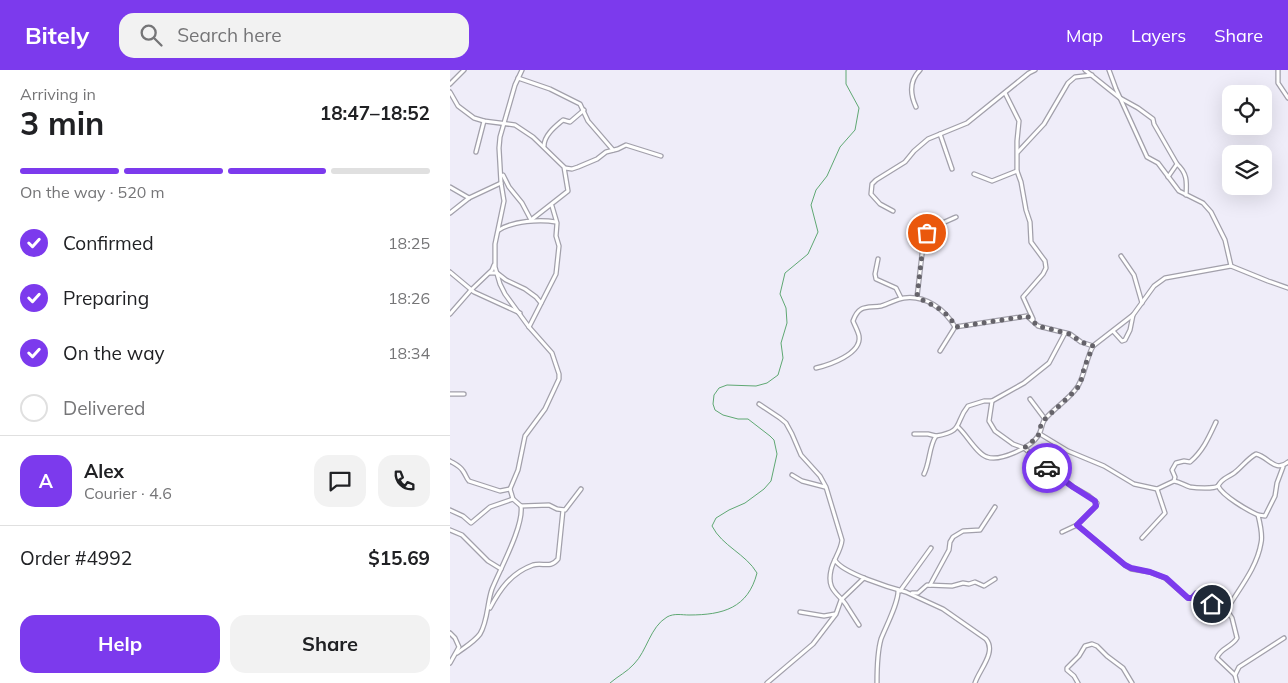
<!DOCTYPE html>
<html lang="en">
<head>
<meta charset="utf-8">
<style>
  body { margin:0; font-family:Mulish,sans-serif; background:#f2f2f2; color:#202124; height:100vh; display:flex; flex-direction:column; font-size:19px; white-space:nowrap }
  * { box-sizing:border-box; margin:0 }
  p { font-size:16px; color:#757577 }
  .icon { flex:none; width:28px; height:28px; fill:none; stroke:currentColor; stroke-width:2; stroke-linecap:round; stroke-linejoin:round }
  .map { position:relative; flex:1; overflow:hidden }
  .sheet { display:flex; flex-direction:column; background:#fff; width:450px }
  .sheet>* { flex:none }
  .controls { position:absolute; left:772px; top:15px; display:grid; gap:10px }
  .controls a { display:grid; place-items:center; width:50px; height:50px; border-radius:10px; background:#fff; box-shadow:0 5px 20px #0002; font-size:25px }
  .pin { position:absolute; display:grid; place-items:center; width:42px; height:42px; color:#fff; margin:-21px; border:2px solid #fff; border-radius:50%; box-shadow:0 1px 5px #0007 }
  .courier { position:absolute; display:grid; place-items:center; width:50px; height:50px; margin:-25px; border:4px solid #7c3aed; border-radius:50%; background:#fff; color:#222; box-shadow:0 1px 6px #0007 }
  .summary em { font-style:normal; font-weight:700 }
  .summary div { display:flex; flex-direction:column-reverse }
  .summary { display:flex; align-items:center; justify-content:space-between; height:85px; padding:0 20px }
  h1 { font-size:32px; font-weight:700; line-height:38px }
  .bar { display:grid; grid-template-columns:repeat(4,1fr); gap:8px 5px; align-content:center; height:60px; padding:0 20px }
  .bar i { height:6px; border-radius:4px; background:#e0e0e0 }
  .bar .selected { background:#7c3aed }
  .bar p { grid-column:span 4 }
  .line { display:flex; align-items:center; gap:12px; padding:0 20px; border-top:1px solid #e0e0e0 }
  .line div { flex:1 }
  .round { display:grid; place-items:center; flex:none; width:52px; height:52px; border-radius:15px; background:#f2f2f2 }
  ol { padding:0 20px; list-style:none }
  li { display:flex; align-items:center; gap:15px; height:55px }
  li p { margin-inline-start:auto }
  li .icon { padding:5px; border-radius:50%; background:#7c3aed; color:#fff; stroke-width:4 }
  li:last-child { color:#757577 }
  li i { width:28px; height:28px; border:2px solid #e0e0e0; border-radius:50% }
  .action { display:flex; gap:10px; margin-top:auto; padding:10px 20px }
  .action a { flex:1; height:58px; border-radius:15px; background:#7c3aed; color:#fff; font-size:20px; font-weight:700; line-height:58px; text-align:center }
  .action a+a { background:#f2f2f2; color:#202124 }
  header { display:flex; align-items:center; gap:30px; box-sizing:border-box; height:70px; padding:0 25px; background:#7c3aed; color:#fff }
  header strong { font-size:24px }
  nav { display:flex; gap:28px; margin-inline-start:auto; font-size:18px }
  .search { width:350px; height:45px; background:#f2f2f2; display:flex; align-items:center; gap:12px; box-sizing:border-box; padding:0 18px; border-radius:15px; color:#757577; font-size:19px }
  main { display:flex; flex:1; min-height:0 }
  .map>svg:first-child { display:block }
</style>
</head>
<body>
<header>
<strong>Bitely</strong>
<div class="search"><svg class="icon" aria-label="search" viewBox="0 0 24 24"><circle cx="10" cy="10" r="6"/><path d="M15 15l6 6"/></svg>Search here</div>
<nav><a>Map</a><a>Layers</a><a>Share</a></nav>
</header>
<main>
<section class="sheet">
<div class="summary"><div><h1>3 min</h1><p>Arriving in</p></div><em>18:47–18:52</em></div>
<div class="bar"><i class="selected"></i><i class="selected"></i><i class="selected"></i><i></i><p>On the way · 520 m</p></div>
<ol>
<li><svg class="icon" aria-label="check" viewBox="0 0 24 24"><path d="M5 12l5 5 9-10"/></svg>Confirmed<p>18:25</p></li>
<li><svg class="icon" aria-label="check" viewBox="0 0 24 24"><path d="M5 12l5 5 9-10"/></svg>Preparing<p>18:26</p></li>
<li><svg class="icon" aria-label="check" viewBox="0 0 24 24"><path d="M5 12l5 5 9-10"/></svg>On the way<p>18:34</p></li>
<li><i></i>Delivered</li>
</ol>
<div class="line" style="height:90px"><b class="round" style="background:#7c3aed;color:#fff">A</b><div><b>Alex</b><p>Courier · 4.6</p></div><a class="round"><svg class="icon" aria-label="chat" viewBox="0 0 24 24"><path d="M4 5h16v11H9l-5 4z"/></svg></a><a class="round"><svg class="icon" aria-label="phone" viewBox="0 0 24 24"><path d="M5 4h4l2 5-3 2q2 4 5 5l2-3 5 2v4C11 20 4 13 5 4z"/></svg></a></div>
<div class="line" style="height:65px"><div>Order #4992</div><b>$15.69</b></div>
<div class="action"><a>Help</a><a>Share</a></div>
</section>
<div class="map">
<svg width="838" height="613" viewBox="0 0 838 613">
  <rect width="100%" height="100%" fill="#efedf9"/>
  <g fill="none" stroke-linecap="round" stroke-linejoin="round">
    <path stroke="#5fa873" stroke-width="1" d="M160,613c8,-7 17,-11 24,-19 13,-13 16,-37 33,-47 7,-4 15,-2 22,-2 34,0 59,-7 68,-42 -11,-19 -35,-27 -45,-47l4,-8 13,-8 16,-7 19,-14 7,-8 6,-27 -3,-14 -4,-4 -22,-17h-10l-15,-4 -8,-5 -2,-6 1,-9 5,-7 8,-3 29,1 11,-3 11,-8 5,-17 -2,-15 6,-20 -1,-15 -6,-14 5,-21 23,-19 10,-22 -7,-27 5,-15 11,-14 13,-29 15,-17 4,-22 -13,-24v-14"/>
    <g stroke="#a2a0ab" stroke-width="5.5">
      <g id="minor">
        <polyline points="635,0 670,28 688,38 703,49 704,54 727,94 718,107"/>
        <polyline points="659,0 666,19 697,87 708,93 729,121 753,133 761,142 775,170 781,196"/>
        <polyline points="828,0 828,13 838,28"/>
        <polyline points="68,8 100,19 130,34 138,51 163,80"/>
        <polyline points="0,14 14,0"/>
        <polyline points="0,22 8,36 24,48 34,51 65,55 83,67 114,97 118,121 81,150"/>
        <polyline points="555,23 569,51 567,71 567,101 571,112 576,140 580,152 581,172 595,191 596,198 593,204 573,227 583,249"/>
        <path d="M466,37c-6,-13 -7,-26 4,-37"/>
        <polyline points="490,64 502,99"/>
        <path d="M94,76c0,-11 12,-20 19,-26l7,2 14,-12"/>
        <polyline points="26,82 34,51"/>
        <polyline points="568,82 594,54 618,13 625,7 642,5"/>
        <path d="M727,94c10,9 10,17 9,31"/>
        <polyline points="115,98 122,99 128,97 147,89 156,82 168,79 176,75 211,86"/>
        <polyline points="524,104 542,111 567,101"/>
        <polyline points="53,105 59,117 72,133 81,150"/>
        <polyline points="0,117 19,128"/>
        <polyline points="443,141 430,134 421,124 422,114 426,110 455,92 464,81 478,69 517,53 579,3 585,0"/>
        <polyline points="0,143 19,128 51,113"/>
        <path d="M49,160c14,-9 41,-11 57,-8"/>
        <polyline points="671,186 684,205 692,233"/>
        <polyline points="428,189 425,204 426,209 446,218 451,228"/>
        <polyline points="0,202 24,222 70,243"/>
        <polyline points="40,203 47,203 56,210 75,219 86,227 91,233"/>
        <path d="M467,227l7,-60c7,-10 21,-15 32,-20"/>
        <polyline points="0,244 21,220 42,200 44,195"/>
        <polyline points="79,257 106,204 109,176 106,166 107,153 102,136"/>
        <polyline points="505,257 577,246 588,256 620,264 631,272 643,276 683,245 704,216 715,208 781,196 818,211 838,218"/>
        <polyline points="663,261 672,271 675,270 680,260 683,245"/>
        <polyline points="490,281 505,257"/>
        <path d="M366,298c13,-3 46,-14 43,-32 -1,-5 -4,-10 -6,-15 6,-17 14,-13 28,-15 8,-2 15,-7 23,-8 21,-3 41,11 51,29"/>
        <polyline points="0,324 14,324"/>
        <polyline points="580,329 595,349"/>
        <polyline points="542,331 539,351 545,361 563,374 574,378 623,417 639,426 647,433 646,436 627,455 612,462"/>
        <path d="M309,334l21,14 6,5 6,11 9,21 19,21 6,11 16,53c-1,11 -9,20 -11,30 -5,22 9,23 17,38 4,6 7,11 11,17"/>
        <path d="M508,357c9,8 19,27 29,30 13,5 44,-10 51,-21 4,-5 3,-12 7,-17 10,-12 25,-20 33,-33 7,-12 8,-27 15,-40"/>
        <polyline points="464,364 478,364 486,366"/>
        <path d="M590,364l28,17 36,15 30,18 23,5 17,-8 1,-4 -3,-7 4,-7 8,-2 6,1c13,-11 19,-25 26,-40"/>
        <path d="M0,391c5,3 10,5 13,10 3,4 3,7 6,10l31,10 10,-2"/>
        <path d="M474,404c6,-12 5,-28 12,-38 29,-5 18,-13 32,-30l16,-5h8l32,-18 25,-20 16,-30"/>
        <polyline points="342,405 352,411 375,417"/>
        <path d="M724,411c6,1 10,4 16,6 6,1 24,2 28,-1"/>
        <polyline points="71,436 99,435 107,439 115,440 131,419"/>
        <polyline points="0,440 13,446 21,453 40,437 63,429"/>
        <polyline points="808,445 815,446 825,426 827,413 833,397"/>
        <path d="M627,455l48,40 6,4 19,3 15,6 23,20h4l4,-5 4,-1 12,12 16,8 4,6 5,20c-5,9 -17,10 -20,20l18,17"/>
        <polyline points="0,460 12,465 38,491 51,499"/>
        <polyline points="692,468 715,443 707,419"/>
        <path d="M385,490c7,13 56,28 71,32l37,17 43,30c11,13 -7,31 -11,44"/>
        <polyline points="480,515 499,480 500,472 503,467 513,461 530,460 545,437"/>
        <polyline points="450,521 481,478"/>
        <polyline points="462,523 468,523 477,515 502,516 513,513 519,514 525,512 534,516 545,509"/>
        <path d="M40,538c10,-19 21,-35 43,-43 10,-3 17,4 25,-6l5,-49"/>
        <path d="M776,541c12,-21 31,-43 35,-68 2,-8 -1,-20 -3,-28 -11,-5 -35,-19 -40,-29 4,-8 9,-8 16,-13 8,-6 13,-14 22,-19 13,3 19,19 32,8"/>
        <polyline points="350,542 374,546 385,544"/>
        <polyline points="0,563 5,568 9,577 0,593"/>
        <path d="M7,583c8,-6 17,-11 23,-19 8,-13 7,-31 12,-45 8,-20 32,-63 29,-83l-8,-7 -3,-10 8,-19 7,-34 20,-27 14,-30v-5l-7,-21 -23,-26 -24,-33 -5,-10 -5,-17v-23l9,-43 -3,-18 -2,-35 1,-11 15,-52 7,-15"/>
        <polyline points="317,613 363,574 386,544 391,530 414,508"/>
        <path d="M427,613c0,-15 0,-30 4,-44 5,-13 18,-37 17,-49"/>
        <polyline points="628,613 624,606 617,600 617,598 629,586 635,576 642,574 647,576 657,586 673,598 682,613"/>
        <polyline points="787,613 785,605 789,597 834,568"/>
      </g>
    </g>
    <use href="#minor" stroke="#fff" stroke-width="3"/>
  </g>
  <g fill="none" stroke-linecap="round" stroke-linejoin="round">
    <path stroke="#65636a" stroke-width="5" stroke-dasharray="0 9" d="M477,163l-3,4 -7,60c17,10 28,11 39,30l71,-11 11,10 32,8 11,8 12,4 -9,22 -2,10 -5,11 -32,30 -4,6 -3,12 -14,11 23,20"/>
    <polyline stroke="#7c3aed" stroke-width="6" points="597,398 623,417 645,431 646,436 627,455 675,495 681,498 700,502 716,508 738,528 742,528 746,524 750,522 762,534"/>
  </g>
</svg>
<div class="controls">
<a><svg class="icon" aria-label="locate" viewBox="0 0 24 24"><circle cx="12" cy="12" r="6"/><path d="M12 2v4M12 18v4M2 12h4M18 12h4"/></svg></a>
<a><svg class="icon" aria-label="layers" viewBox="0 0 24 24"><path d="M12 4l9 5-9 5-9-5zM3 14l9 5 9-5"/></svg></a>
</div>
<div class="pin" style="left:477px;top:163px;background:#ea580c"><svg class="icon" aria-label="bag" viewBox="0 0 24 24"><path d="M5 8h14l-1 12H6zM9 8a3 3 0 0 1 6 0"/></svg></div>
<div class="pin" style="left:762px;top:534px;background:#1f2937"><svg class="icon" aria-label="home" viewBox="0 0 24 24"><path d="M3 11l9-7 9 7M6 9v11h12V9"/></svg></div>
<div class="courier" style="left:597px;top:398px"><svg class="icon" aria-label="car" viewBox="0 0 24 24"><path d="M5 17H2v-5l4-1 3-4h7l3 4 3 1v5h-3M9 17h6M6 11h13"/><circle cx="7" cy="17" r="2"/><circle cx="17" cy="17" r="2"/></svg></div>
</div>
</main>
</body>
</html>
